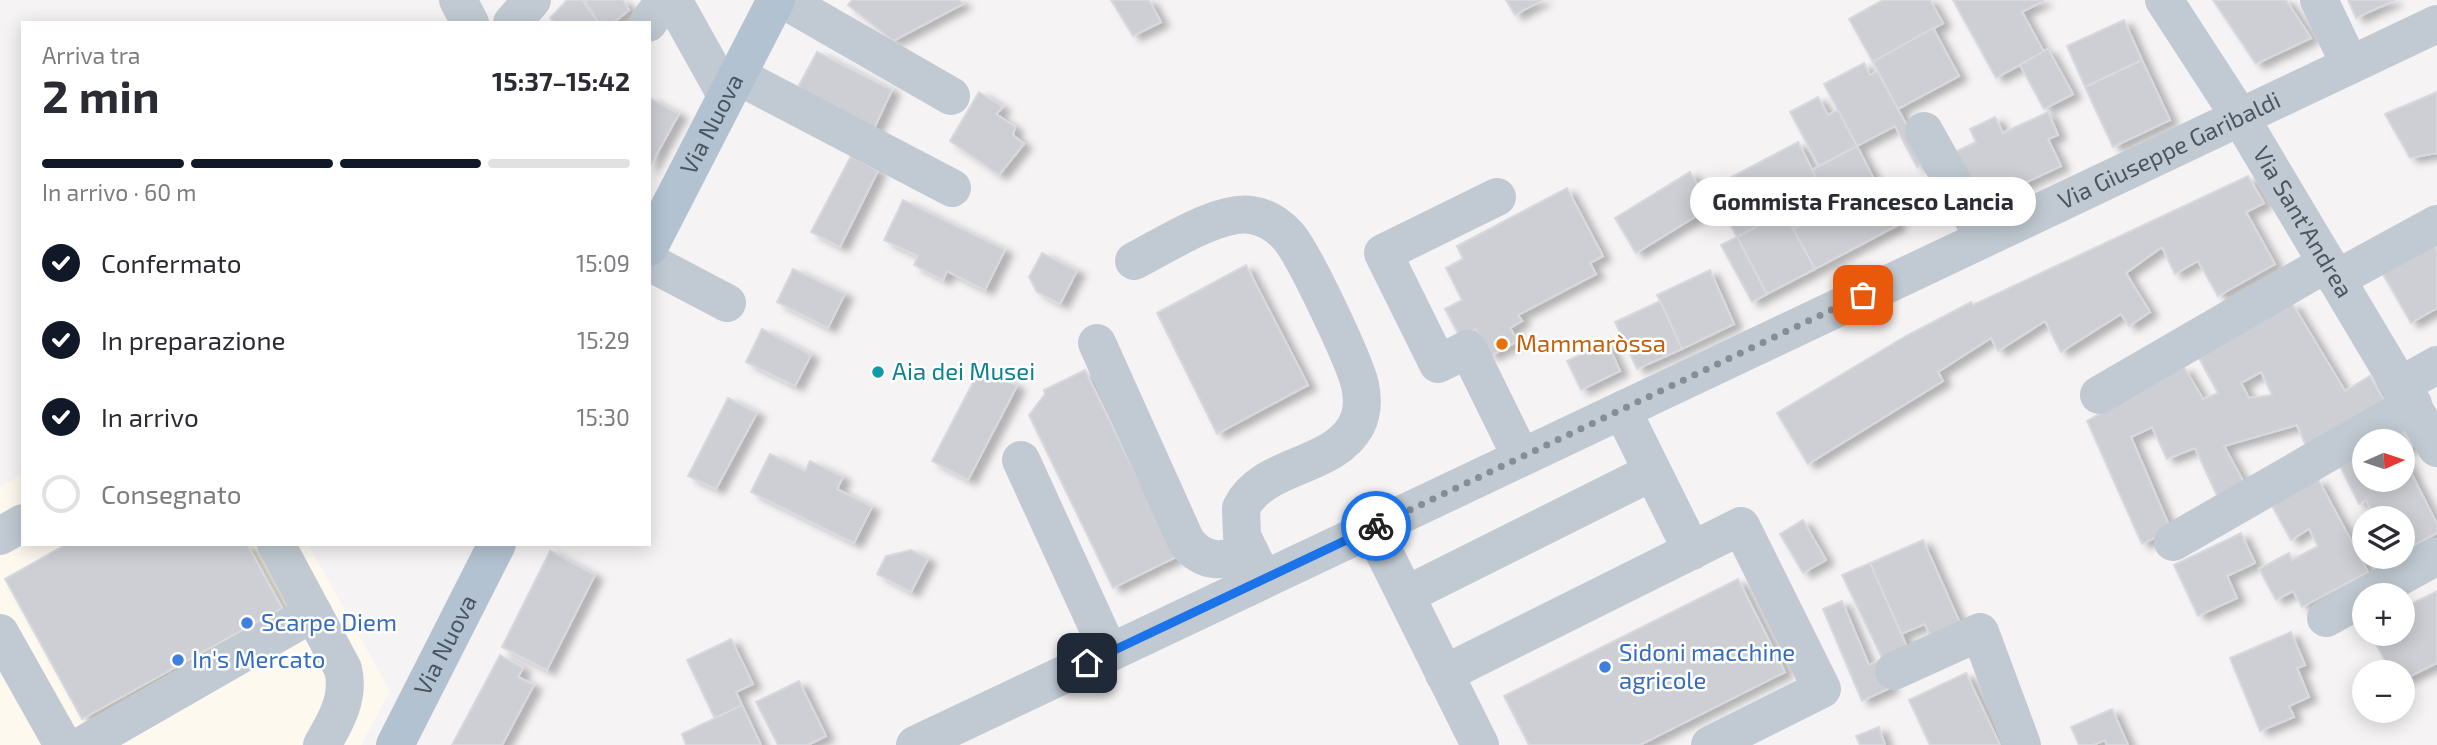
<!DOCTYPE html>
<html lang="it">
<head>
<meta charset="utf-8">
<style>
  body { margin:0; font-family:"Exo 2",sans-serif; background:#f7f7f7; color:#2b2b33; height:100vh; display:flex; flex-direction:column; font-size:26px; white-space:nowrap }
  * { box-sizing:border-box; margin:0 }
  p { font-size:23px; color:#7c7c81 }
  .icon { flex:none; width:38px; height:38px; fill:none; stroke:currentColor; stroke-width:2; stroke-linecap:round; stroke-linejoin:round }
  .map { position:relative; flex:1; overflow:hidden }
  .drawer { position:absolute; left:21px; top:21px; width:630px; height:525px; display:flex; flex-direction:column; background:#fff; border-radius:0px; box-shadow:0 4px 18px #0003 }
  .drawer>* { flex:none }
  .needle { width:46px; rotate:87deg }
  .fabs { position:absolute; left:2352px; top:429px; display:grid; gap:14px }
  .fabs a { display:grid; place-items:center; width:63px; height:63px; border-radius:50%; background:#fff; box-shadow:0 4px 18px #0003; font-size:35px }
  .pin { position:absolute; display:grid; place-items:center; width:60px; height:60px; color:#fff; margin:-30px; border-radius:14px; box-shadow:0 4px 10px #0006 }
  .courier { position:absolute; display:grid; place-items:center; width:70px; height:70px; margin:-35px; border:5px solid #1a73e8; border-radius:50%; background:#fff; color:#222; box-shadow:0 2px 9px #0007 }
  .bubble { position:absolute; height:49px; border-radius:24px; background:#fff; box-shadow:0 4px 18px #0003; font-size:23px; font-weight:700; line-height:49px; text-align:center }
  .headline em { font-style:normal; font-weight:700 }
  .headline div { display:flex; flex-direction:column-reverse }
  .headline { display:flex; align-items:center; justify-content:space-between; height:119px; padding:0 21px }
  h1 { font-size:46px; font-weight:700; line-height:52px }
  .bar { display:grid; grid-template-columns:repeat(4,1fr); gap:10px 7px; align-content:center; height:84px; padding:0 21px }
  .bar i { height:9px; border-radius:5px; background:#e1e1e2 }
  .bar .current { background:#111827 }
  .bar p { grid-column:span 4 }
  ol { padding:0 21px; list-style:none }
  li { display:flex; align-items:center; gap:21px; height:77px }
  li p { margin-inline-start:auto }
  li .icon { padding:7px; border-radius:50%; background:#111827; color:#fff; stroke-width:4 }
  li:last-child { color:#7c7c81 }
  li i { width:38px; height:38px; border:4px solid #e1e1e2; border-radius:50% }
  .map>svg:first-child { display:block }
</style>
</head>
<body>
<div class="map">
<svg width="2437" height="745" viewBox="0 0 2437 745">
  <defs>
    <filter id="shadow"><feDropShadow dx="8" dy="4.5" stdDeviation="3.5" flood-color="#0004"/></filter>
  </defs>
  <rect width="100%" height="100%" fill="#f5f3f3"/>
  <polygon fill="#fdf9ef" points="23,474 23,544 308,544 390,691 361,745 0,745 0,487"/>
  <g fill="#cdcfd5" stroke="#d7d9de" stroke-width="2" fill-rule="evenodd" filter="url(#shadow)">
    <polygon points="567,0 582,0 598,23 555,23 550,18"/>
    <polygon points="584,0 623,0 629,10 613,23 599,23"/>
    <polygon points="852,0 959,0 963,4 893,41 848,5"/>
    <polygon points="1111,0 1149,0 1161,22 1133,36"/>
    <polygon points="1506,0 1542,0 1515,15"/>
    <polygon points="1883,0 1930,0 1943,23 1873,62 1849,19"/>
    <polygon points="1953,0 2044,0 2022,12 2044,52 1996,78"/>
    <polygon points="2213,0 2286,0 2311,38 2256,64"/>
    <polygon points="2348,0 2395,0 2356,18"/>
    <polygon points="2124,20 2142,60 2085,87 2067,46"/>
    <polygon points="1933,28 1959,76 1898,109 1873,62"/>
    <polygon points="2048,49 2073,94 2044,109 2020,65"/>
    <polygon points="817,52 892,90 870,137 793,96"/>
    <polygon points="2142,60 2170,120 2113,147 2085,87"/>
    <polygon points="1864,63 1870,75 1877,71 1927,162 1917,167 1895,126 1857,146 1824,84"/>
    <polygon points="979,92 1003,107 996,114 1015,127 1013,135 1024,144 999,175 950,141"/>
    <polygon points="2437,92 2437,153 2410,158 2385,114"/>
    <polygon points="1818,97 1828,115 1838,110 1857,146 1819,166 1790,112"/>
    <polygon points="649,98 679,114 649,168"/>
    <polygon points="2048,112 2058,135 2048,139 2061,166 1975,206 1951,154 1976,142 1970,129 1995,117 2003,133"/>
    <polygon points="1798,142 1832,208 1793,229 1784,212 1737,237 1711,188"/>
    <polygon points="1857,146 1878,187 1833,210 1812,170"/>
    <polygon points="851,156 878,171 840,247 811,232"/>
    <polygon points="1690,172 1711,207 1636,253 1615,218"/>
    <polygon points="2248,176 2264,203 2246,212 2275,264 2218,296 2198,261 2175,274 2162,247 2126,273 2150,312 2129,326 2121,314 2061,352 2045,321 1998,351 1991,338 1938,372 1943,381 1808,464 1777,413 1906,336 1971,302 1973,305"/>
    <polygon points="1878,187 1898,225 1815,269 1793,229"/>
    <polygon points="1567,188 1603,256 1590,263 1596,274 1518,315 1522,321 1510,328 1518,341 1490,356 1476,329 1460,337 1445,309 1462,300 1446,268 1463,259 1457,246"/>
    <polygon points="903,200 1005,250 985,290 947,271 943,280 914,265 918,256 884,240"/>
    <polygon points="1784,212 1815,269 1767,294 1737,237"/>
    <polygon points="1737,237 1767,294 1752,302 1721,245"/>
    <polygon points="2431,240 2437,251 2437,308 2411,323 2380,269"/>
    <polygon points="1042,253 1077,271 1060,304 1037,292 1029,277"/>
    <polygon points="1246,265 1308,385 1217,434 1157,313"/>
    <polygon points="793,269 845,294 828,328 777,302"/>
    <polygon points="1710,270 1734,324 1682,349 1657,295"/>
    <polygon points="1660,301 1682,349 1637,369 1615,322"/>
    <path d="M2292,303l53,88 25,-15 16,28 -78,47 -11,-26 -73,21 23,42 -27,14 -25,-54 -28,11 -15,-32 -21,10 40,93 -29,14 -55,-123 97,-54 19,32 15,-6 -19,-35zM2261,372l11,23 -23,3 -8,-15z"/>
    <polygon points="762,329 811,355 795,386 746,362"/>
    <polygon points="1607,342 1620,371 1581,390 1567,361"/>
    <polygon points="981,367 1017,386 968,480 932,461"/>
    <polygon points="1085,370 1176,557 1113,588 1029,415 1045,394 1044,390"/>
    <polygon points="728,398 757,413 716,489 688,476"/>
    <polygon points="2403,428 2412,446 2403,451 2403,441 2378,441"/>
    <polygon points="2364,448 2364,480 2403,480 2403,457 2437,524 2437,533 2403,551 2403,518 2376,518 2366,500 2359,504 2338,462"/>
    <polygon points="770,454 805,471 810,461 843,477 837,489 872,507 854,543 751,492"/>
    <polygon points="2318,479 2368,572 2302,607 2293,591 2276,600 2259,569 2289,553 2292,560 2318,546 2309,529 2291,540 2271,504"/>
    <polygon points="1803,520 1826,560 1803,573 1780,534"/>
    <polygon points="2241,533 2255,563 2227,576 2237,598 2198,616 2174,565"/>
    <polygon points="1923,540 1960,623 1930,636 1925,624 1901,634 1870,563"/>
    <polygon points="67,544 247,544 282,608 82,719 5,579"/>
    <polygon points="911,550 928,559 911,592 877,574 886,556"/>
    <polygon points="550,551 595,575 547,670 502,647"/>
    <polygon points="1870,563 1907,647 1882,658 1842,575"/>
    <polygon points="1738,579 1785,672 1640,745 1529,745 1504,696"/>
    <polygon points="2437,591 2437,663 2403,680 2403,672 2391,672 2371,634 2403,634 2403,608"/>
    <polygon points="1842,601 1869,665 1878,661 1890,688 1862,701 1823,609"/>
    <polygon points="2291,632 2305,665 2297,668 2309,697 2289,706 2294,717 2260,731 2230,658"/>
    <polygon points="731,639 753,684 736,692 742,705 715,719 687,660"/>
    <polygon points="500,655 523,668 518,677 534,685 502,745 452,745"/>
    <polygon points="1966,673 2000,745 1930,745 1909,700"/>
    <polygon points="799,681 826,736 808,745 778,745 756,702"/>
    <polygon points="742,705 761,745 686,745 682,734"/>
    <polygon points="2112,709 2128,745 2107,745 2105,740 2093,745 2079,745 2071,727"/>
    <polygon points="1879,727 1885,745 1860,745 1856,736"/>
  </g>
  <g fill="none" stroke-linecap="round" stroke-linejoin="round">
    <g stroke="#c1cad2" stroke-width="38">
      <polyline points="458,0 470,23"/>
      <polyline points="673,0 726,95"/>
      <polyline points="784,0 951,96"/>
      <path id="s1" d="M2164,0l76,117 197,331"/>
      <polyline points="2319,0 2350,65"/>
      <polyline points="512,23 532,0"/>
      <polyline points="648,23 665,0"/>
      <polyline points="736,75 952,188"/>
      <polyline points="1924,131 1984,238"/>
      <polyline points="1497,197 1383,253 1438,364 1468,349 1521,457"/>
      <path d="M1134,261c30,-15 84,-51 117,-46 15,2 27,10 37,21 16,18 66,124 72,149 3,14 3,28 -4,41 -24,43 -93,37 -115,82l1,28 21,43"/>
      <polyline points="649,262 727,303"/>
      <polyline points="2336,279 2437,224"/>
      <path d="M1097,343l89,198c18,24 37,20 64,12"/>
      <polyline points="2401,385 2437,365"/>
      <polyline points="2099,395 2327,263"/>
      <polyline points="1622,410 1692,551"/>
      <polyline points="1021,460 1109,652"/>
      <polyline points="1372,528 1480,745"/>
      <polyline points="0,536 23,523"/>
      <polyline points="2173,542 2413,404"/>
      <path d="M276,544l67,125c7,28 -7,52 -21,76"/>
      <polyline points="1406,595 1652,472"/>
      <polyline points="2367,595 2437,556"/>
      <polyline points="2326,618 2364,597"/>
      <polyline points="0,633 63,745"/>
      <polyline points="1894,671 1980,632 2022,745"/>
      <polyline points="1444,674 1741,526 1822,689 1710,745"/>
      <polyline points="83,745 313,613"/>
      <path id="s2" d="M915,745l1522,-721"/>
    </g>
    <g stroke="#b3c2d1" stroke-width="38">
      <path id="s3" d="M649,247l127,-247"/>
      <path id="s4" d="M395,745l102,-201"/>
    </g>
  </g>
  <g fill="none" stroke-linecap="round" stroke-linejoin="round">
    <polyline stroke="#868d94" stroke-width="7" stroke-dasharray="0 12.6" points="1376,526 1863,295"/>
    <polyline stroke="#1a73e8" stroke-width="9" points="1087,663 1376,526"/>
  </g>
  <circle fill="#e8710a" stroke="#fff" stroke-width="2.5" cx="1502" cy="344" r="7"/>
  <circle fill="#0f9aa8" stroke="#fff" stroke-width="2.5" cx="878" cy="372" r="7"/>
  <g fill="#3f7fe0" stroke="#fff" stroke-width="2.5">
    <circle cx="247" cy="623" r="7"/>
    <circle cx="178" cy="660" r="7"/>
    <circle cx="1605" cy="667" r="7"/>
  </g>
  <g text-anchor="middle" stroke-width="5" stroke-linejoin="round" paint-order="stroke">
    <g font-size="24" fill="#4a5661" stroke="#fff">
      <text dy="8" stroke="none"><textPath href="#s3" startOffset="138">Via Nuova</textPath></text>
      <text dy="8" stroke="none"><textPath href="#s2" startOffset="1388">Via Giuseppe Garibaldi</textPath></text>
      <text dy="8" stroke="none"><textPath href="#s1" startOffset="262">Via Sant'Andrea</textPath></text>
      <text dy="8" stroke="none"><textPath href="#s4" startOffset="112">Via Nuova</textPath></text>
    </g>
    <g font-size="24" fill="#c56008" stroke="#fff" text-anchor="start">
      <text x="1516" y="352">Mammaròssa</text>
    </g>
    <g font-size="24" fill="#0d838f" stroke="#fff" text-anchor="start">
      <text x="892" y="380">Aia dei Musei</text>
    </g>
    <g font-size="24" fill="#366cbe" stroke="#fff" text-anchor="start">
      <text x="261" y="631">Scarpe Diem</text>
      <text x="1619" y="661">Sidoni macchine<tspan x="1619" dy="28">agricole</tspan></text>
      <text x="192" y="668">In's Mercato</text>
    </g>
  </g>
</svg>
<div class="fabs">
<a><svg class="needle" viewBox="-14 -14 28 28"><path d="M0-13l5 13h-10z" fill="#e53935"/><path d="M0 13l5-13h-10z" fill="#7c7c81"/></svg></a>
<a><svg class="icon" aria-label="layers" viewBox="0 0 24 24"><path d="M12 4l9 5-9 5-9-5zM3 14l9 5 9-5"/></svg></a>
<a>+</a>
<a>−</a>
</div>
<div class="pin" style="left:1863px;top:295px;background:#ea580c"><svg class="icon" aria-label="bag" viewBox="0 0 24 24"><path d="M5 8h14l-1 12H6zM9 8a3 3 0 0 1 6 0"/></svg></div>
<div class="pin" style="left:1087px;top:663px;background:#1f2937"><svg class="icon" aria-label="home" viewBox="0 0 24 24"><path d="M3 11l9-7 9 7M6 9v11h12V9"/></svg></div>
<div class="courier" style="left:1376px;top:526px"><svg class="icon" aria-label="bike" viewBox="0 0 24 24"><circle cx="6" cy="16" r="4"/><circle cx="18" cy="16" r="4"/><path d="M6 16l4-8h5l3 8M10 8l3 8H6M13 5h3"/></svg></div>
<div class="bubble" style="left:1690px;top:177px;width:346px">Gommista Francesco Lancia</div>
<section class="drawer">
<div class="headline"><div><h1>2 min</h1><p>Arriva tra</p></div><em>15:37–15:42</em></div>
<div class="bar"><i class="current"></i><i class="current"></i><i class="current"></i><i></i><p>In arrivo · 60 m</p></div>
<ol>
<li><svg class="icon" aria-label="check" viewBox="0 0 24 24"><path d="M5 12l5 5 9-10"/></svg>Confermato<p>15:09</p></li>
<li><svg class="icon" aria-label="check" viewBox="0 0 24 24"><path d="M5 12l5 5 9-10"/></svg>In preparazione<p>15:29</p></li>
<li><svg class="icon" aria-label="check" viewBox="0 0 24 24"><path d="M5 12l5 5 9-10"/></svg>In arrivo<p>15:30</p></li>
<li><i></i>Consegnato</li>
</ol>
</section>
</div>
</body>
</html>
